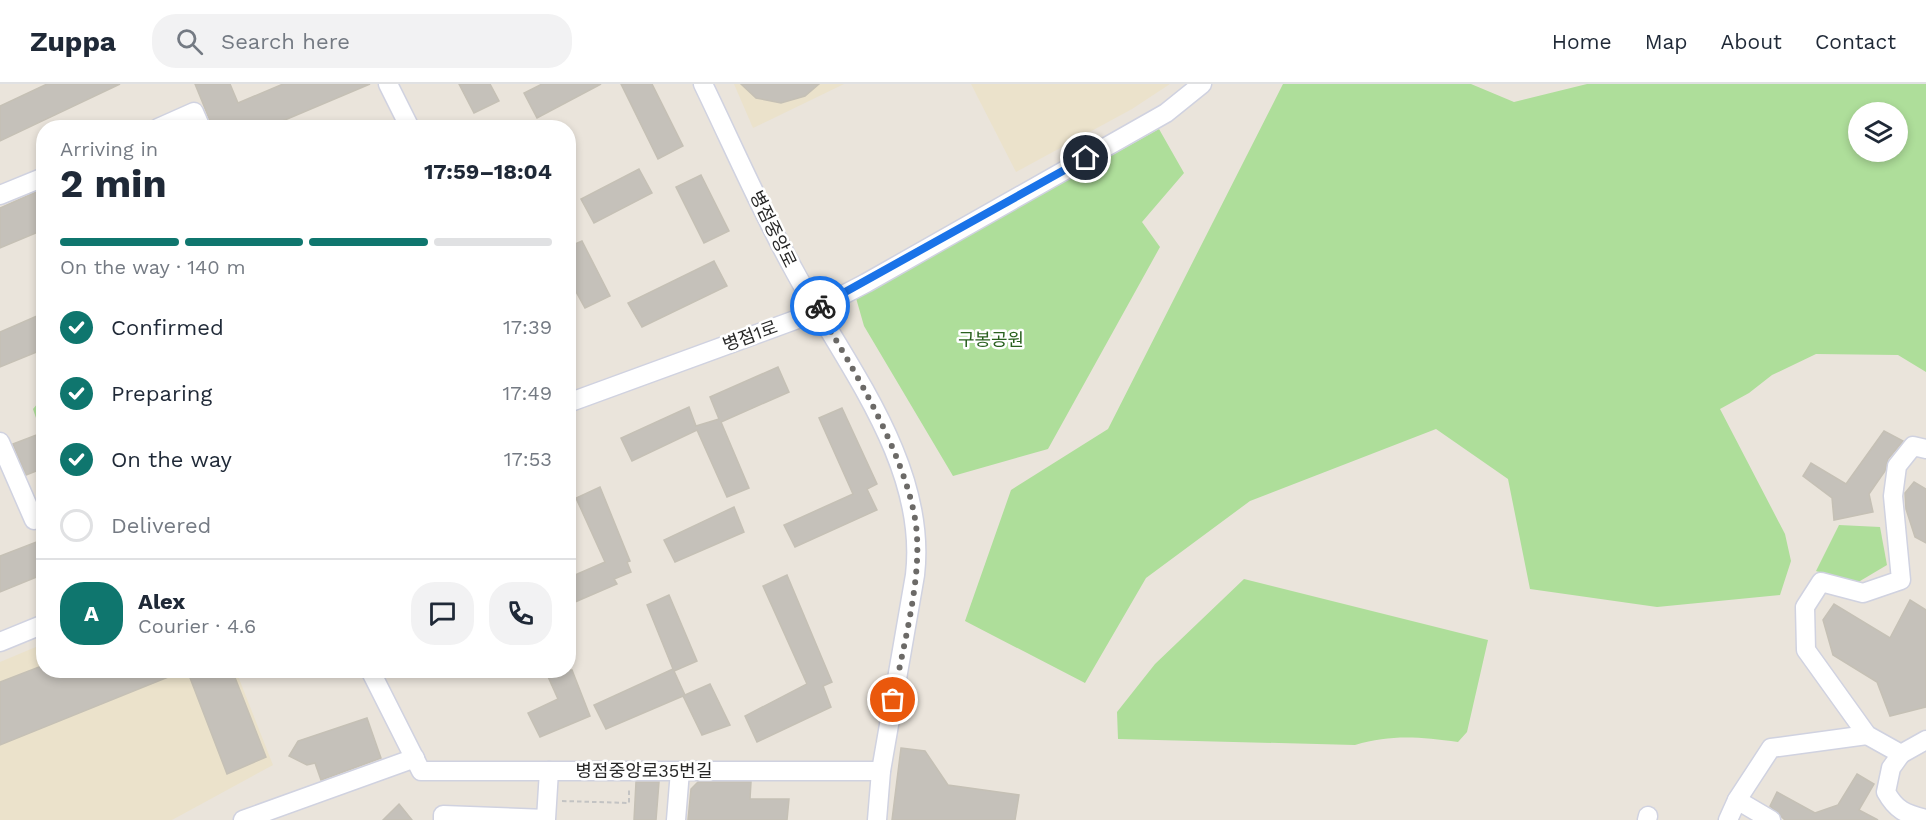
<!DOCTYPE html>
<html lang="en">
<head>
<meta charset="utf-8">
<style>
  body { margin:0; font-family:"Work Sans","Noto Sans KR",sans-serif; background:#f2f2f3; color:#1f2937; height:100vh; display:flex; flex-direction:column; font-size:22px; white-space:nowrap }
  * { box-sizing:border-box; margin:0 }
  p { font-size:20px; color:#747a83 }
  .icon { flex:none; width:33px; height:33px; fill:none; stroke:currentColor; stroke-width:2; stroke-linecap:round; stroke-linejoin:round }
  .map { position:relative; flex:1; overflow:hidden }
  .details { position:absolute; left:36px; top:36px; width:540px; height:558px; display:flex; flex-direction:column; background:#fff; border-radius:24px; box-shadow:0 3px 9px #0003 }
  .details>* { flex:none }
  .controls { position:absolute; left:1848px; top:18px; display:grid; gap:12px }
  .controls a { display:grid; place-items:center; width:60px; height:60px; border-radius:50%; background:#fff; box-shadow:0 3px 9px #0003; font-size:30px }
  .pin { position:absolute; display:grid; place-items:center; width:51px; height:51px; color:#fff; margin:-26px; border:3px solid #fff; border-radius:50%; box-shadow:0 2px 6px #0007 }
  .courier { position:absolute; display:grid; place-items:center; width:60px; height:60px; margin:-30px; border:4px solid #1a73e8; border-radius:50%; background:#fff; color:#222; box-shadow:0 2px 8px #0007 }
  .head em { font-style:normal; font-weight:700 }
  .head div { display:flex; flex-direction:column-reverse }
  .head { display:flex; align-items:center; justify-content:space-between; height:102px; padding:0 24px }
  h1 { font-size:39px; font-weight:700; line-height:45px }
  .bar { display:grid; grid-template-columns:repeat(4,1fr); gap:9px 6px; align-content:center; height:72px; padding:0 24px }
  .bar i { height:8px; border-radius:4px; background:#e0e1e3 }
  .bar .active { background:#0f766e }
  .bar p { grid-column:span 4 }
  .line { display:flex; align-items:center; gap:15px; padding:0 24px; border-top:2px solid #e0e1e3 }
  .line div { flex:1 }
  .round { display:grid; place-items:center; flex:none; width:63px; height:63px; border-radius:24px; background:#f2f2f3 }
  ol { padding:0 24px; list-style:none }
  li { display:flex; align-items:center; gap:18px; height:66px }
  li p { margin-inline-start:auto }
  li .icon { padding:6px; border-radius:50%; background:#0f766e; color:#fff; stroke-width:4 }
  li:last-child { color:#747a83 }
  li i { width:33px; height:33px; border:3px solid #e0e1e3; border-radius:50% }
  header { display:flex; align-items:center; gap:36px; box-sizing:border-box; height:84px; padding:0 30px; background:#fff; border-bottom:2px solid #e0e1e3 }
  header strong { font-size:28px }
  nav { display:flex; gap:33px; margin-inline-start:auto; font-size:21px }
  .search { width:420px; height:54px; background:#f2f2f3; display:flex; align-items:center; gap:15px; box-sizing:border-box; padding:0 21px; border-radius:24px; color:#747a83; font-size:22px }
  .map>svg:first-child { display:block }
</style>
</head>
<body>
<header>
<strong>Zuppa</strong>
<div class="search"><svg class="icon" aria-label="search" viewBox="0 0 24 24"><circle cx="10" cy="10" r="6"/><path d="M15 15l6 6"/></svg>Search here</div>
<nav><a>Home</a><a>Map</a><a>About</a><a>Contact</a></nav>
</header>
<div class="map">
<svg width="1926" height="736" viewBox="0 0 1926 736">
  <rect width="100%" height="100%" fill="#eae4db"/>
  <g fill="#ebe2cb">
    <polygon points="734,0 844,0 753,44"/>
    <polygon points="971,0 1170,0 1132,25 1016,88"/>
    <polygon points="43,560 44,586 236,587 273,681 172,736 0,736 0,578"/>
  </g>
  <g fill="#aede9a" fill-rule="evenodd">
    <path d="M1283,0h188l43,18 73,-18h339v288l-28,-17 -82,-1 -44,21 -23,18 -29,16 65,125 6,27 -11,34 -123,12 -127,-18 -22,-110 -72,-50 -186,72 -104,77 -61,105 -120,-62 46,-131 97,-61zM1898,28v40h-40v-40z"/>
    <polygon points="1159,45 1184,89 1142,138 1160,163 1048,365 953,392 864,242 856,214"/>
    <polygon points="43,313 43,334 37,337 33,325"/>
    <polygon points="1839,441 1880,443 1887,481 1855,500 1816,487"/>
    <path d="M1244,495l244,61 -21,92 -9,10c-38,-5 -66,-8 -103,3l-237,-6 -1,-27 38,-48z"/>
  </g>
  <g fill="#c5c1ba" stroke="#c5c0b5" stroke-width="1.5">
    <polygon points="47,0 120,0 0,57 0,22"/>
    <polygon points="195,0 230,0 238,19 283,0 370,0 266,44 213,44"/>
    <polygon points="459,0 490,0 499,17 474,29"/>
    <polygon points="542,0 601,0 537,34 524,9"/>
    <polygon points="621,0 652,0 683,62 658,75"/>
    <polygon points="741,0 819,0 805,12 781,19 756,14"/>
    <polygon points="639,85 652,109 594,139 581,115"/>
    <polygon points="701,91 729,147 704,159 676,103"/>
    <polygon points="43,105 43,146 0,164 0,124"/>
    <polygon points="582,157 610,212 585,224 568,193 568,163"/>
    <polygon points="714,177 727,202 642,243 628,219"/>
    <polygon points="44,229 44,265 0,283 0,248"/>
    <polygon points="778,283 789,308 721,338 749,404 727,413 697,346 632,377 621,354 689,323 696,342 719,335 710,313"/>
    <polygon points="842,324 877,400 867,405 877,426 795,463 784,441 853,410 819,334"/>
    <polygon points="1884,347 1903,357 1888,375 1885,387 1869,410 1873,428 1834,436 1832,414 1803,392 1811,379 1846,400"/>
    <polygon points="44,348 44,384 26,391 13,360"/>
    <polygon points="1914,398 1926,405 1926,459 1915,453 1906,425 1905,409"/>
    <polygon points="600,403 630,477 627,478 631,488 614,495 617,500 568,521 568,494 605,478 576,414"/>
    <polygon points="734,423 744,448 675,478 664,456"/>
    <polygon points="44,455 44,490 0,508 0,472"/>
    <polygon points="787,491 832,598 823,602 831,623 757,658 745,632 807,600 763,502"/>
    <polygon points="669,511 697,577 674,587 685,611 710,600 730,641 702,651 683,612 606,645 594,621 673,585 647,521"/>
    <polygon points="1910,516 1926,526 1926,623 1890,632 1877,598 1833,571 1823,536 1834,520 1890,554"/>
    <polygon points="44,581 44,586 183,587 0,661 0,598"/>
    <polygon points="187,586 232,586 266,673 227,690"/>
    <polygon points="545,586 572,586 590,632 540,653 528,629 558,615"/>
    <polygon points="367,634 381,674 321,696 315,679 307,681 289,672 298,657"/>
    <polygon points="901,664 925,667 948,701 1019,711 1015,736 892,736"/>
    <polygon points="1857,690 1874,700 1859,726 1878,736 1785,736 1770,722 1777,708 1815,729 1838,721"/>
    <polygon points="636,698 659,698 656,736 634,736"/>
    <polygon points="698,698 751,698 750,715 789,715 787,736 688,736 691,705"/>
    <polygon points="399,720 412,736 383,736"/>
  </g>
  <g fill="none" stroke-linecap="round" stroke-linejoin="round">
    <g stroke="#d0d2e0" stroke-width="21">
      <g id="minor">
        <polyline points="388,0 410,44"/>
        <path d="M703,0c30,62 58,127 92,188 50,92 133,193 120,303l-34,196 -4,49"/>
        <polyline points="158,44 194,28 201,44"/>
        <polyline points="0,111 44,93"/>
        <polyline points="568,319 795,236 866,199 1166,29 1202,0"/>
        <polyline points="0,358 34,436 44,432"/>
        <polyline points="1926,365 1913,362 1897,382 1893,412 1901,496 1863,509 1821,498 1805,523 1806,566 1867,651 1901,670 1926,656"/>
        <polyline points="0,558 44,540"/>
        <polyline points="370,586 421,687 881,687"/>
        <path d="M1901,670l-10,14 -5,24c10,18 19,22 40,27"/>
        <polyline points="1737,716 1771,736"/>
        <polyline points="243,736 415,674"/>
        <polyline points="443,736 443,731 546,735 549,687"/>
        <polyline points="676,736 680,687"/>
        <polyline points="1647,736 1648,732"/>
        <polyline points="1728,736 1737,716 1771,664 1867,651"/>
      </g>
    </g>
    <polyline stroke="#c3c3c3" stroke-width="2" stroke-dasharray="4.5 3" stroke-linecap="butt" points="562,717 629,719 629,704"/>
    <use href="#minor" stroke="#fff" stroke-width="18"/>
  </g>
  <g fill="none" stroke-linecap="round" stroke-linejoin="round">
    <path stroke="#6c6a67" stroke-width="6" stroke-dasharray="0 10.8" d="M820,222l-4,2c37,58 98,161 101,229 3,50 -15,114 -24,163"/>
    <polyline stroke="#1a73e8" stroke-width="8" points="820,222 1086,74"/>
  </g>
  <g text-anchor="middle" stroke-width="5" stroke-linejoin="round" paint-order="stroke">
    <g font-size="18" fill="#282828" stroke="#fff">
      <text transform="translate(773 145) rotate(64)" y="6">병점중앙로</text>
      <text transform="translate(750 252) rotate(-20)" y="6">병점1로</text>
      <text x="644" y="693">병점중앙로35번길</text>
    </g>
    <g font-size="18" fill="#29601e" stroke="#fff">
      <text x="991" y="262">구봉공원</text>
    </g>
  </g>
</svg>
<div class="controls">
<a><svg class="icon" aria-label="layers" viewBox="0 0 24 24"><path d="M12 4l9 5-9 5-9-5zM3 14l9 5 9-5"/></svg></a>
</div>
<div class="pin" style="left:893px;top:616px;background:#ea580c"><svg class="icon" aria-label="bag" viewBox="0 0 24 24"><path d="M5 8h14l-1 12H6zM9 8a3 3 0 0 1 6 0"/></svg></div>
<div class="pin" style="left:1086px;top:74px;background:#1f2937"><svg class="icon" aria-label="home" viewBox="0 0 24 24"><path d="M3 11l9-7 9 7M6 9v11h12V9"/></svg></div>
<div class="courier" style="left:820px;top:222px"><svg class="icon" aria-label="bike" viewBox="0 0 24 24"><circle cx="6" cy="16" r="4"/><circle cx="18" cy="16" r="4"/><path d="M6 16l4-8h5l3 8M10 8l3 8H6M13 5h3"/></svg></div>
<section class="details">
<div class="head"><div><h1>2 min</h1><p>Arriving in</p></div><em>17:59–18:04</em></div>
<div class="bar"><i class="active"></i><i class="active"></i><i class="active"></i><i></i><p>On the way · 140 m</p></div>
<ol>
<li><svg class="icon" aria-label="check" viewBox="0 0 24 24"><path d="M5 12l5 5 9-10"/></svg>Confirmed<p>17:39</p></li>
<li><svg class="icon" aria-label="check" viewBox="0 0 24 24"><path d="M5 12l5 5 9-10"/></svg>Preparing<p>17:49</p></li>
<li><svg class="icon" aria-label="check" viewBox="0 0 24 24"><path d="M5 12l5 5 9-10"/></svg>On the way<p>17:53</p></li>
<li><i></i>Delivered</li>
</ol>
<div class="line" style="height:108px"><b class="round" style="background:#0f766e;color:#fff">A</b><div><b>Alex</b><p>Courier · 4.6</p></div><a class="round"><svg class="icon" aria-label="chat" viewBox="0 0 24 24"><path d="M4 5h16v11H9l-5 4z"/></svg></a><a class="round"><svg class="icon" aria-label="phone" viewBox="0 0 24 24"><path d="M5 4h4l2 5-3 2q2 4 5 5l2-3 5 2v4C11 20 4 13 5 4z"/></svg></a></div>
</section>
</div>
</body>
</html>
